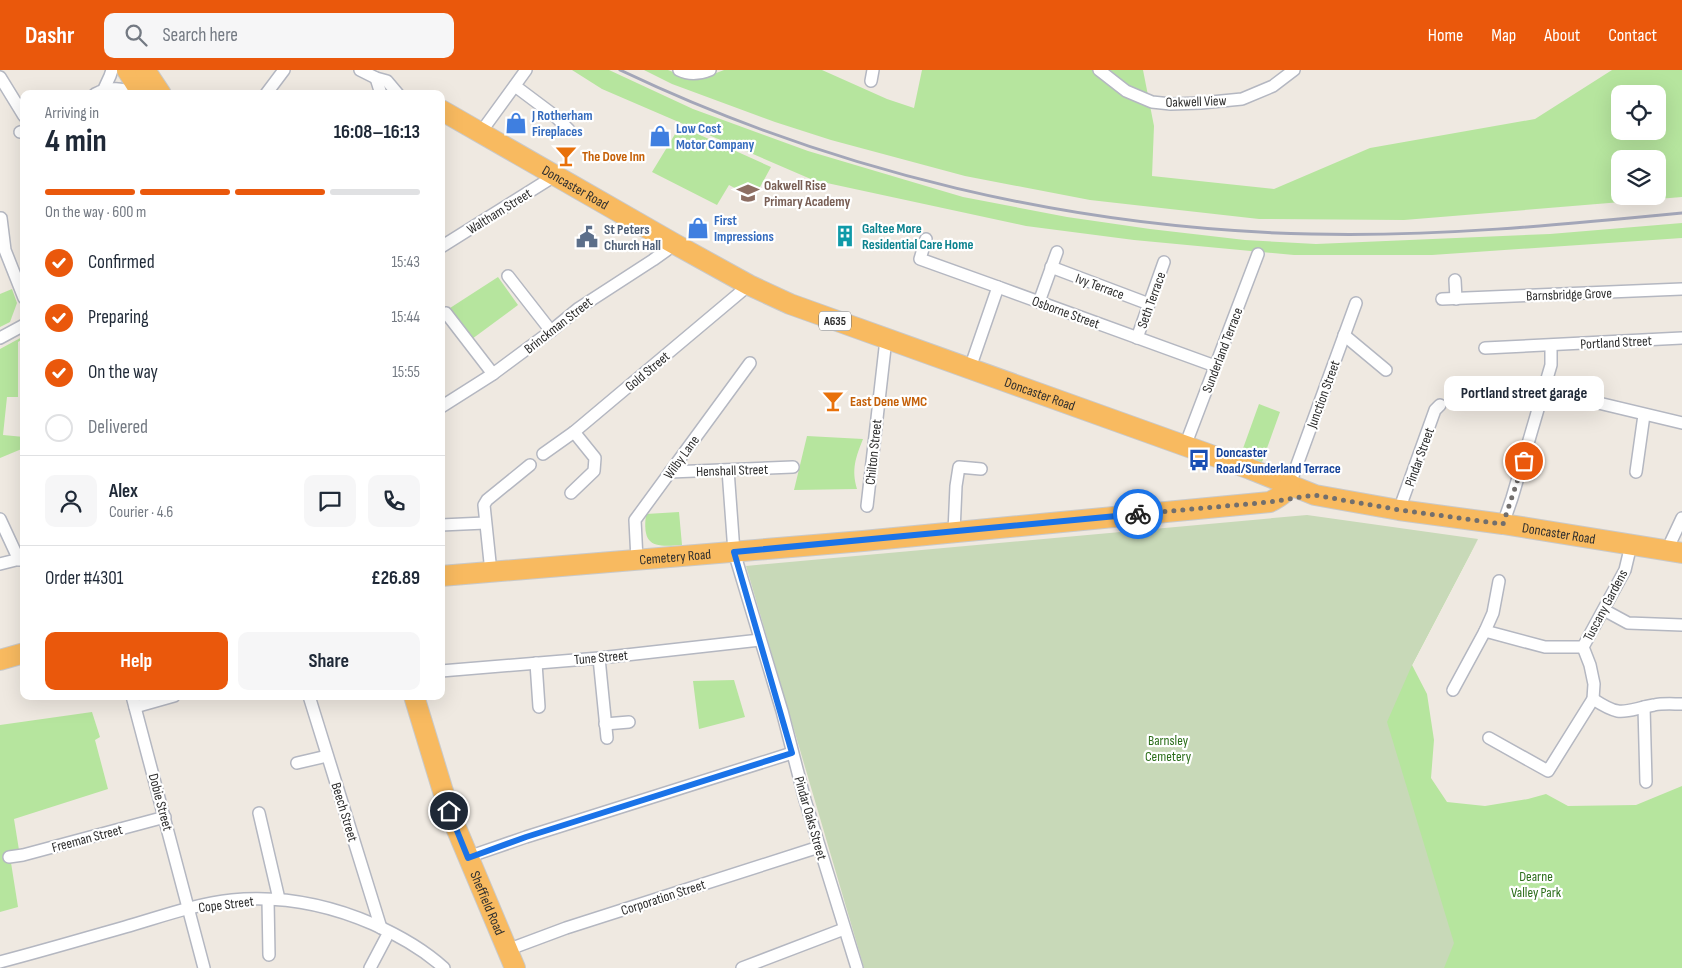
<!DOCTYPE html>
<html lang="en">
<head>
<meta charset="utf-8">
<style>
  body { margin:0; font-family:"Sofia Sans Condensed",sans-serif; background:#f6f6f7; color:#1f2937; height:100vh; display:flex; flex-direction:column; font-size:19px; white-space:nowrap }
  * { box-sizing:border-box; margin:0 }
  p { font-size:16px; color:#747a83 }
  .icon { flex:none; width:28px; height:28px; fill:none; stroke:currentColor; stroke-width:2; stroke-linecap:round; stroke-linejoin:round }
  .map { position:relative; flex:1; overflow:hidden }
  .details { position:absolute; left:20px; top:20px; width:425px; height:610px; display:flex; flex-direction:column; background:#fff; border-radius:10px; box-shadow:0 5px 20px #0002 }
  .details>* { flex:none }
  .tools { position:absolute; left:1611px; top:15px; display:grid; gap:10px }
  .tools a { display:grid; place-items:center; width:55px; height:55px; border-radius:10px; background:#fff; box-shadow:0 5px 20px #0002; font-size:25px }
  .pin { position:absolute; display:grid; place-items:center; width:42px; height:42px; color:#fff; margin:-21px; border:2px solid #fff; border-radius:50%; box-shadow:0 1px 5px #0007 }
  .courier { position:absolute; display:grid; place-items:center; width:50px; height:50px; margin:-25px; border:4px solid #1a73e8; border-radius:50%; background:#fff; color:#222; box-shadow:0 1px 6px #0007 }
  .bubble { position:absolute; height:35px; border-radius:10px; background:#fff; box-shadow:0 5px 20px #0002; font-size:16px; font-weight:700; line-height:35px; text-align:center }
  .summary em { font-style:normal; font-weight:700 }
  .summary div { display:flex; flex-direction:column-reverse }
  .summary { display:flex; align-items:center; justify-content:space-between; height:85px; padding:0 25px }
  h1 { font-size:32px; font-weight:700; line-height:38px }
  .bar { display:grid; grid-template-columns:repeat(4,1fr); gap:8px 5px; align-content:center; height:60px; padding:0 25px }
  .bar i { height:6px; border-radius:4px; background:#e0e1e3 }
  .bar .current { background:#ea580c }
  .bar p { grid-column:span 4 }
  .line { display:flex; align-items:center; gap:12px; padding:0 25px; border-top:1px solid #e0e1e3 }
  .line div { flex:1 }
  .round { display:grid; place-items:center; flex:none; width:52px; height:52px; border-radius:10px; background:#f6f6f7 }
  ol { padding:0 25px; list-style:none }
  li { display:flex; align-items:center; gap:15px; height:55px }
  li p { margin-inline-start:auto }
  li .icon { padding:5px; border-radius:50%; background:#ea580c; color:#fff; stroke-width:4 }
  li:last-child { color:#747a83 }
  li i { width:28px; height:28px; border:2px solid #e0e1e3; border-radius:50% }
  .primary-button { display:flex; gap:10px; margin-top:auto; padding:10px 25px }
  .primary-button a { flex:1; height:58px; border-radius:10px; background:#ea580c; color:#fff; font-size:20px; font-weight:700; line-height:58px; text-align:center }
  .primary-button a+a { background:#f6f6f7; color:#1f2937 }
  header { display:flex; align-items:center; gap:30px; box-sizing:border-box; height:70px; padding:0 25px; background:#ea580c; color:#fff }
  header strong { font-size:24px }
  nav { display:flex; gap:28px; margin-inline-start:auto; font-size:18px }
  .search { width:350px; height:45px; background:#f6f6f7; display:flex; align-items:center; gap:12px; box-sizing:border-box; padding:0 18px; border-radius:10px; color:#747a83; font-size:19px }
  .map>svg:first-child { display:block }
</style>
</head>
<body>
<header>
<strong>Dashr</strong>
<div class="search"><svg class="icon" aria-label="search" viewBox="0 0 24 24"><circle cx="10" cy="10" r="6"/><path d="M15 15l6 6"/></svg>Search here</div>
<nav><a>Home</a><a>Map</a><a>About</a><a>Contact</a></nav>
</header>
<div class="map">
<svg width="1682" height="898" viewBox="0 0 1682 898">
  <rect width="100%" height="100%" fill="#efe9e1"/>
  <g fill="#b6e59e" fill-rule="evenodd">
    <polygon points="572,0 609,0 693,39 808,81 963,127 1067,147 1150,159 1245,170 1316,174 1550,164 1682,153 1682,168 1432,185 1294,185 1134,170 1026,156 813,110 602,19"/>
    <path d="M644,0h24l23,9 20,-4 13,-5h98l65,29 27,9 8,-38h221l11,56 -2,50 122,13 96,-41 165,-29 77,-49h70v127l-278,23 -145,-1 -169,-19 -125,-24 -134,-36 -56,-18 -103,-38zM1620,24h38v37h-38zM1620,89h38v37h-38z"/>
    <polygon points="680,56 771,97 754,128 729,115 717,135 652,102"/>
    <polygon points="498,207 518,235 472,269 450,238"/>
    <polygon points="12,219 17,233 10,252 0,257 0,224"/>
    <polygon points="24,266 24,268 18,272 18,327 7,327 3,365 24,367 24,378 0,388 0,279"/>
    <polygon points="1259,334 1280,342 1262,392 1241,384"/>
    <path d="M807,366l56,3c-7,18 -12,30 -6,50l-63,1z"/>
    <path d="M679,442l3,33c-28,2 -40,2 -36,-31z"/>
    <polygon points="1478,469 1412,595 1427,624 1434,670 1431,708 1447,732 1485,736 1528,729 1546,724 1568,736 1636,735 1682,716 1682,898 1439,898 1370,663"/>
    <polygon points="734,610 745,647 699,659 693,611"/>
    <polygon points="92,642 100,667 95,670 108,719 14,749 19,780 9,780 18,837 0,842 0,655"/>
  </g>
  <polygon fill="#c8d9b8" points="1307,445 1478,469 1412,595 1387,652 1454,873 1444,898 864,898 746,496"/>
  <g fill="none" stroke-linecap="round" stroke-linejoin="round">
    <g stroke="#b4b7c1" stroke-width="14">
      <g id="minor">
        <polyline points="360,0 376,8 387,11 398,24"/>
        <path d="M679,0c10,5 21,4 31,0"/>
        <polyline points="1099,0 1126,21 1152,32 1171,34 1201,33 1242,29 1273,16 1294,0"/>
        <polyline points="0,7 24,46"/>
        <polyline points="376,8 381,24"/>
        <polyline points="871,11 873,0"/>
        <polyline points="515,16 555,46 569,60"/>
        <polyline points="104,19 110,6 112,0"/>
        <path d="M95,24c15,-8 27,-6 42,0"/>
        <polyline points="266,24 284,0"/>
        <polyline points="20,62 24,61"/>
        <polyline points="481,62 526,0"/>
        <polyline points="1,148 5,180 24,228"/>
        <polyline points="926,169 920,189 998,217"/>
        <polyline points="441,177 556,105"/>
        <polyline points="1051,197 1149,234"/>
        <polyline points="508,206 551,261"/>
        <polyline points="1455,210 1456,229"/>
        <polyline points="1442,229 1682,219"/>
        <polyline points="1039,232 1057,182"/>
        <polyline points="446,243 493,304"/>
        <polyline points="1344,265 1386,300"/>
        <polyline points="0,268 24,255"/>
        <polyline points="1137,268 1164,192"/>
        <polyline points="1485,278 1682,268"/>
        <polyline points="970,298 998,217 1215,296"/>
        <polyline points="1544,320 1682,353"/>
        <polyline points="441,337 493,304 551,261 579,238 653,190 667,180 673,173"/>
        <polyline points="1185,376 1258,184"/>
        <polyline points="543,384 574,362 749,215"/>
        <polyline points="728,400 734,482 782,641 805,730 857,898"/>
        <polyline points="670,402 793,397"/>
        <polyline points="1636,402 1644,345"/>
        <polyline points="1290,414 1356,233"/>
        <polyline points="571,423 594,401 595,388 574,362"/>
        <polyline points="867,436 885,278 887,269"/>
        <polyline points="1399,440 1435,340 1440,335"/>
        <polyline points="0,449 19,490"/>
        <polyline points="1503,454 1512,428 1551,295 1551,276"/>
        <polyline points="441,455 485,453"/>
        <polyline points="954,462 956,416 959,397 981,399"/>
        <polyline points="1667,480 1682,448"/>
        <polyline points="637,490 635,450 750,293"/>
        <polyline points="0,494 24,488"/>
        <polyline points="491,502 484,435 487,430 530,395"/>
        <polyline points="1604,540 1628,553 1682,555"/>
        <polyline points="1485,561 1545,577 1583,577"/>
        <polyline points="599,588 607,668"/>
        <polyline points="536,593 539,637"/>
        <polyline points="441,601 599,588 760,570"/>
        <polyline points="1453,620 1485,561 1493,543 1499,511"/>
        <polyline points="132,626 204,898"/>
        <polyline points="309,626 381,858"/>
        <path d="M1593,629c29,19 29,12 61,6 9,-2 19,-1 28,-1"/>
        <polyline points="135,637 174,626"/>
        <polyline points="1644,637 1646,712"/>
        <polyline points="605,654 629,652"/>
        <polyline points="1489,668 1548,701 1593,629 1594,614 1590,595 1583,577 1625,500 1631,475"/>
        <polyline points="297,693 327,686"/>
        <polyline points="259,743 279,829"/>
        <polyline points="9,787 23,785 165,747"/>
        <polyline points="468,787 526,767 792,683"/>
        <polyline points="268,830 269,885"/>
        <polyline points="507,880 566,858 819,777"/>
        <path d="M0,892c42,-11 83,-23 125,-35 35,-10 70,-23 107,-27 50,-5 95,4 141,24 25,11 50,25 71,44"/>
        <polyline points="370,898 389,862"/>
        <polyline points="742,898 844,859"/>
      </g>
    </g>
    <g stroke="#c9c9c9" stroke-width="22">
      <g id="trunk">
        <polyline points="127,0 142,24"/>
        <polyline points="145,0 161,24"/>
        <path id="s1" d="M441,40l232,133 76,42 41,19 460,165 65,26 84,15 104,14 179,29"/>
        <path id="s2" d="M441,506l422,-35 407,-39c9,-5 15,-8 20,-18"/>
        <polyline points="0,590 24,583"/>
        <path id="s3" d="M414,626l35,115 66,157"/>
      </g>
    </g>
    <use href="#minor" stroke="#fff" stroke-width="11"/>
    <use href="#trunk" stroke="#f8ba60" stroke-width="20"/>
    <path stroke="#a3a6b8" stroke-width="3" d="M620,0c214,102 454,159 691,164 124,3 248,-9 371,-21"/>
  </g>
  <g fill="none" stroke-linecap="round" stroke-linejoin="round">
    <polyline stroke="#726f6d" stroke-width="5" stroke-dasharray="0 9" points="1138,444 1270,432 1314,425 1400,440 1503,454 1524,391"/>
    <polyline stroke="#1a73e8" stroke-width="6" points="449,741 468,788 526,767 792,683 734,482 1138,444"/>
  </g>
  <defs>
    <g id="shop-bare" transform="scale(1.725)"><path d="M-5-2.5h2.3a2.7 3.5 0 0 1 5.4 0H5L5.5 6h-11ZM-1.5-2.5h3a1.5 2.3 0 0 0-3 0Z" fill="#3f7fe0" stroke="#fff" stroke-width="2.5" paint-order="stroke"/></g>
    <g id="bar-bare" transform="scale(1.725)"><path d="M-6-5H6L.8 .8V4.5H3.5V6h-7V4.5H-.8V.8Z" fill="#e8710a" stroke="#fff" stroke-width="2.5" paint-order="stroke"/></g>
    <g id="school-bare" transform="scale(1.725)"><path d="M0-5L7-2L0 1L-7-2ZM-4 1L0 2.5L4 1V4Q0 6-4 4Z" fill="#8d6e63" stroke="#fff" stroke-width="2.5" paint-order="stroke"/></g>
    <g id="building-bare" transform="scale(1.725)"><path d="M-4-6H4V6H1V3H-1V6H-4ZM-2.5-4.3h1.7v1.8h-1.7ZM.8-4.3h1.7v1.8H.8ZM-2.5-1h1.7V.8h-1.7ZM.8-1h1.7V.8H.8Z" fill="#0f9aa8" stroke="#fff" stroke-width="2.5" paint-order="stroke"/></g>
    <g id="civic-bare" transform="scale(1.725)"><path d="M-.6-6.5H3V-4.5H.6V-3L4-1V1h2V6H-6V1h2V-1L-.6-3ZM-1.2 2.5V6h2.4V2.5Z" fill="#5c6f8a" stroke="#fff" stroke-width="2.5" paint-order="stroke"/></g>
    <g id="bus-bare" transform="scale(1.725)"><path d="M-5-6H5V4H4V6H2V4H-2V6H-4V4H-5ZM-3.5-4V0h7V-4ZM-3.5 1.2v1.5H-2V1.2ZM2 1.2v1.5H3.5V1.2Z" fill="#1a4fb4" stroke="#fff" stroke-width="2.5" paint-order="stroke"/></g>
  </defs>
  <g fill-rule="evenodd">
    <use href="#shop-bare" x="516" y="53"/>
    <use href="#shop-bare" x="660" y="66"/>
    <use href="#bar-bare" x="566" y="86"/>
    <use href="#school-bare" x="748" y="123"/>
    <use href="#shop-bare" x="698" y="158"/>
    <use href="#building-bare" x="845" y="166"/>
    <use href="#civic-bare" x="587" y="167"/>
    <use href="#bar-bare" x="833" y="331"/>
    <use href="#bus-bare" x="1199" y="390"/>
  </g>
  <g text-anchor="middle" stroke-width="4.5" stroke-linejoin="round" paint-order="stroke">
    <rect fill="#fff" stroke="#6d6d6d" stroke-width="1" x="819" y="241.5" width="32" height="19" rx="4"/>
    <g font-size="12" font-weight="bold" fill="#2e2e2e">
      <text x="835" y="255">A635</text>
    </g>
    <g font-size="14" fill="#2e2e2e" stroke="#fff">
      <text transform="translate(1196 31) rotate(-2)" y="5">Oakwell View</text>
      <text dy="5" stroke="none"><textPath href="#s1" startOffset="155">Doncaster Road</textPath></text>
      <text transform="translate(499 141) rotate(-32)" y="5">Waltham Street</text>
      <text transform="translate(1100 216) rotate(20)" y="5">Ivy Terrace</text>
      <text transform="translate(1569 224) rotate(-2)" y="5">Barnsbridge Grove</text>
      <text transform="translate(1151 230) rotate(-70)" y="5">Seth Terrace</text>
      <text transform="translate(1066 242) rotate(20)" y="5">Osborne Street</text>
      <text transform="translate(558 255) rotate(-38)" y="5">Brinckman Street</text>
      <text transform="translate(1616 272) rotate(-3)" y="5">Portland Street</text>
      <text transform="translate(1222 280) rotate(-69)" y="5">Sunderland Terrace</text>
      <text transform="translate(647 301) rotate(-40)" y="5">Gold Street</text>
      <text dy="5" stroke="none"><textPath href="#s1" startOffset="665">Doncaster Road</textPath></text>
      <text transform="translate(1323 324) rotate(-70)" y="5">Junction Street</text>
      <text transform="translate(873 382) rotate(-84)" y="5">Chilton Street</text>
      <text transform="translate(681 387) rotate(-54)" y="5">Wilby Lane</text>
      <text transform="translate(1419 387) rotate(-70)" y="5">Pindar Street</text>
      <text transform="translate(732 400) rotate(-2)" y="5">Henshall Street</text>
      <text dy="5" stroke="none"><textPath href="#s1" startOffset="1205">Doncaster Road</textPath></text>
      <text dy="5" stroke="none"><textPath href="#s2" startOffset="235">Cemetery Road</textPath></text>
      <text transform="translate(1605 535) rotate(-62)" y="5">Tuscany Gardens</text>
      <text transform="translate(601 587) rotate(-5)" y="5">Tune Street</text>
      <text transform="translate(161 732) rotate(75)" y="5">Dobie Street</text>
      <text transform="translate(345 742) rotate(73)" y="5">Beech Street</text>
      <text transform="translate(811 748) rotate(74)" y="5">Pindar Oaks Street</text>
      <text transform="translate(87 768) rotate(-15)" y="5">Freeman Street</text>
      <text transform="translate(663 827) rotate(-18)" y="5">Corporation Street</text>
      <text transform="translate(226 834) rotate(-7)" y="5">Cope Street</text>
      <text dy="5" stroke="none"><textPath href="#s3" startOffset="220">Sheffield Road</textPath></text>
    </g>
    <g font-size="14" font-weight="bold" fill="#366cbe" stroke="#fff" text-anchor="start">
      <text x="532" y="50">J Rotherham<tspan x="532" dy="16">Fireplaces</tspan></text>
      <text x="676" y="63">Low Cost<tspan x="676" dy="16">Motor Company</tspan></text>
      <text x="714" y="155">First<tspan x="714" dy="16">Impressions</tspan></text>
    </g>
    <g font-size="14" font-weight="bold" fill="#c56008" stroke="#fff" text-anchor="start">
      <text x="582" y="91">The Dove Inn</text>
      <text x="850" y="336">East Dene WMC</text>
    </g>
    <g font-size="14" font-weight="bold" fill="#785e54" stroke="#fff" text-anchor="start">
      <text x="764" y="120">Oakwell Rise<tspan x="764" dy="16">Primary Academy</tspan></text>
    </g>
    <g font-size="14" font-weight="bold" fill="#0d838f" stroke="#fff" text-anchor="start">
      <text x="862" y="163">Galtee More<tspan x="862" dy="16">Residential Care Home</tspan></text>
    </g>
    <g font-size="14" font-weight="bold" fill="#4e5e75" stroke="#fff" text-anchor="start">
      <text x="604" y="164">St Peters<tspan x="604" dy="16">Church Hall</tspan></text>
    </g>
    <g font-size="14" font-weight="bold" fill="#164399" stroke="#fff" text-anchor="start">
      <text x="1216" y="387">Doncaster<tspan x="1216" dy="16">Road/Sunderland Terrace</tspan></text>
    </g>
    <g font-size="14" fill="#2c6e1b" stroke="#fff">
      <text x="1168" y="675">Barnsley<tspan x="1168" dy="16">Cemetery</tspan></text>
      <text x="1536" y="811">Dearne<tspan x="1536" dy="16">Valley Park</tspan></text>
    </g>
  </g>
</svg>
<div class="tools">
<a><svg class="icon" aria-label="locate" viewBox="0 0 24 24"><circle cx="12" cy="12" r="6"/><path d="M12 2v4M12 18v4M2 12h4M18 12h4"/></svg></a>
<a><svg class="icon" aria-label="layers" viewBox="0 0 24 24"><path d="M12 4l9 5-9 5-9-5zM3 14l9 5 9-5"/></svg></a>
</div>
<div class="pin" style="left:1524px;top:391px;background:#ea580c"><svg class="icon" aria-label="bag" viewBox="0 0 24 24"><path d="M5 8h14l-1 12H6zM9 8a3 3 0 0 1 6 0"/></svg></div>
<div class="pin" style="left:449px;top:741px;background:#1f2937"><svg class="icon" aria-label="home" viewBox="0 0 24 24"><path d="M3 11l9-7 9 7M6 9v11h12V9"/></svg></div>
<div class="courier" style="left:1138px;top:444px"><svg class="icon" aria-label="bike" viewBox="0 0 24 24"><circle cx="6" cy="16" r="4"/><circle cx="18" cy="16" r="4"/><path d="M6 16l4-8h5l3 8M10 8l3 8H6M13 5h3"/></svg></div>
<div class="bubble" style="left:1444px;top:306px;width:160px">Portland street garage</div>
<section class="details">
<div class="summary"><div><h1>4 min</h1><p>Arriving in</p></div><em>16:08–16:13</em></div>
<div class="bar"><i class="current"></i><i class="current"></i><i class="current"></i><i></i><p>On the way · 600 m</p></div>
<ol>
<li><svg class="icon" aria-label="check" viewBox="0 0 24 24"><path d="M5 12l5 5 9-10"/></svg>Confirmed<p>15:43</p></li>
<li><svg class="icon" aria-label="check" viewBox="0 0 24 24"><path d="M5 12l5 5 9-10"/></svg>Preparing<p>15:44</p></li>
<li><svg class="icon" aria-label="check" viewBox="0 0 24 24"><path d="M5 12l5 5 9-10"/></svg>On the way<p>15:55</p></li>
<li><i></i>Delivered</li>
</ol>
<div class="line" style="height:90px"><a class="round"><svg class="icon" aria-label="person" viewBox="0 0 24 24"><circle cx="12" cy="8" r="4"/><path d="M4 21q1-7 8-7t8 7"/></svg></a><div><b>Alex</b><p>Courier · 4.6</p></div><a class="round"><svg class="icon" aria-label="chat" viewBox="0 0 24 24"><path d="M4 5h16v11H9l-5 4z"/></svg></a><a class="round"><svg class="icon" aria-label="phone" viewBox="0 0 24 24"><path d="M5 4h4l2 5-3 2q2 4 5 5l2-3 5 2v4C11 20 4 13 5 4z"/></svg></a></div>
<div class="line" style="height:65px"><div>Order #4301</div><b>£26.89</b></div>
<div class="primary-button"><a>Help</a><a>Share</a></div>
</section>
</div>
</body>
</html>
